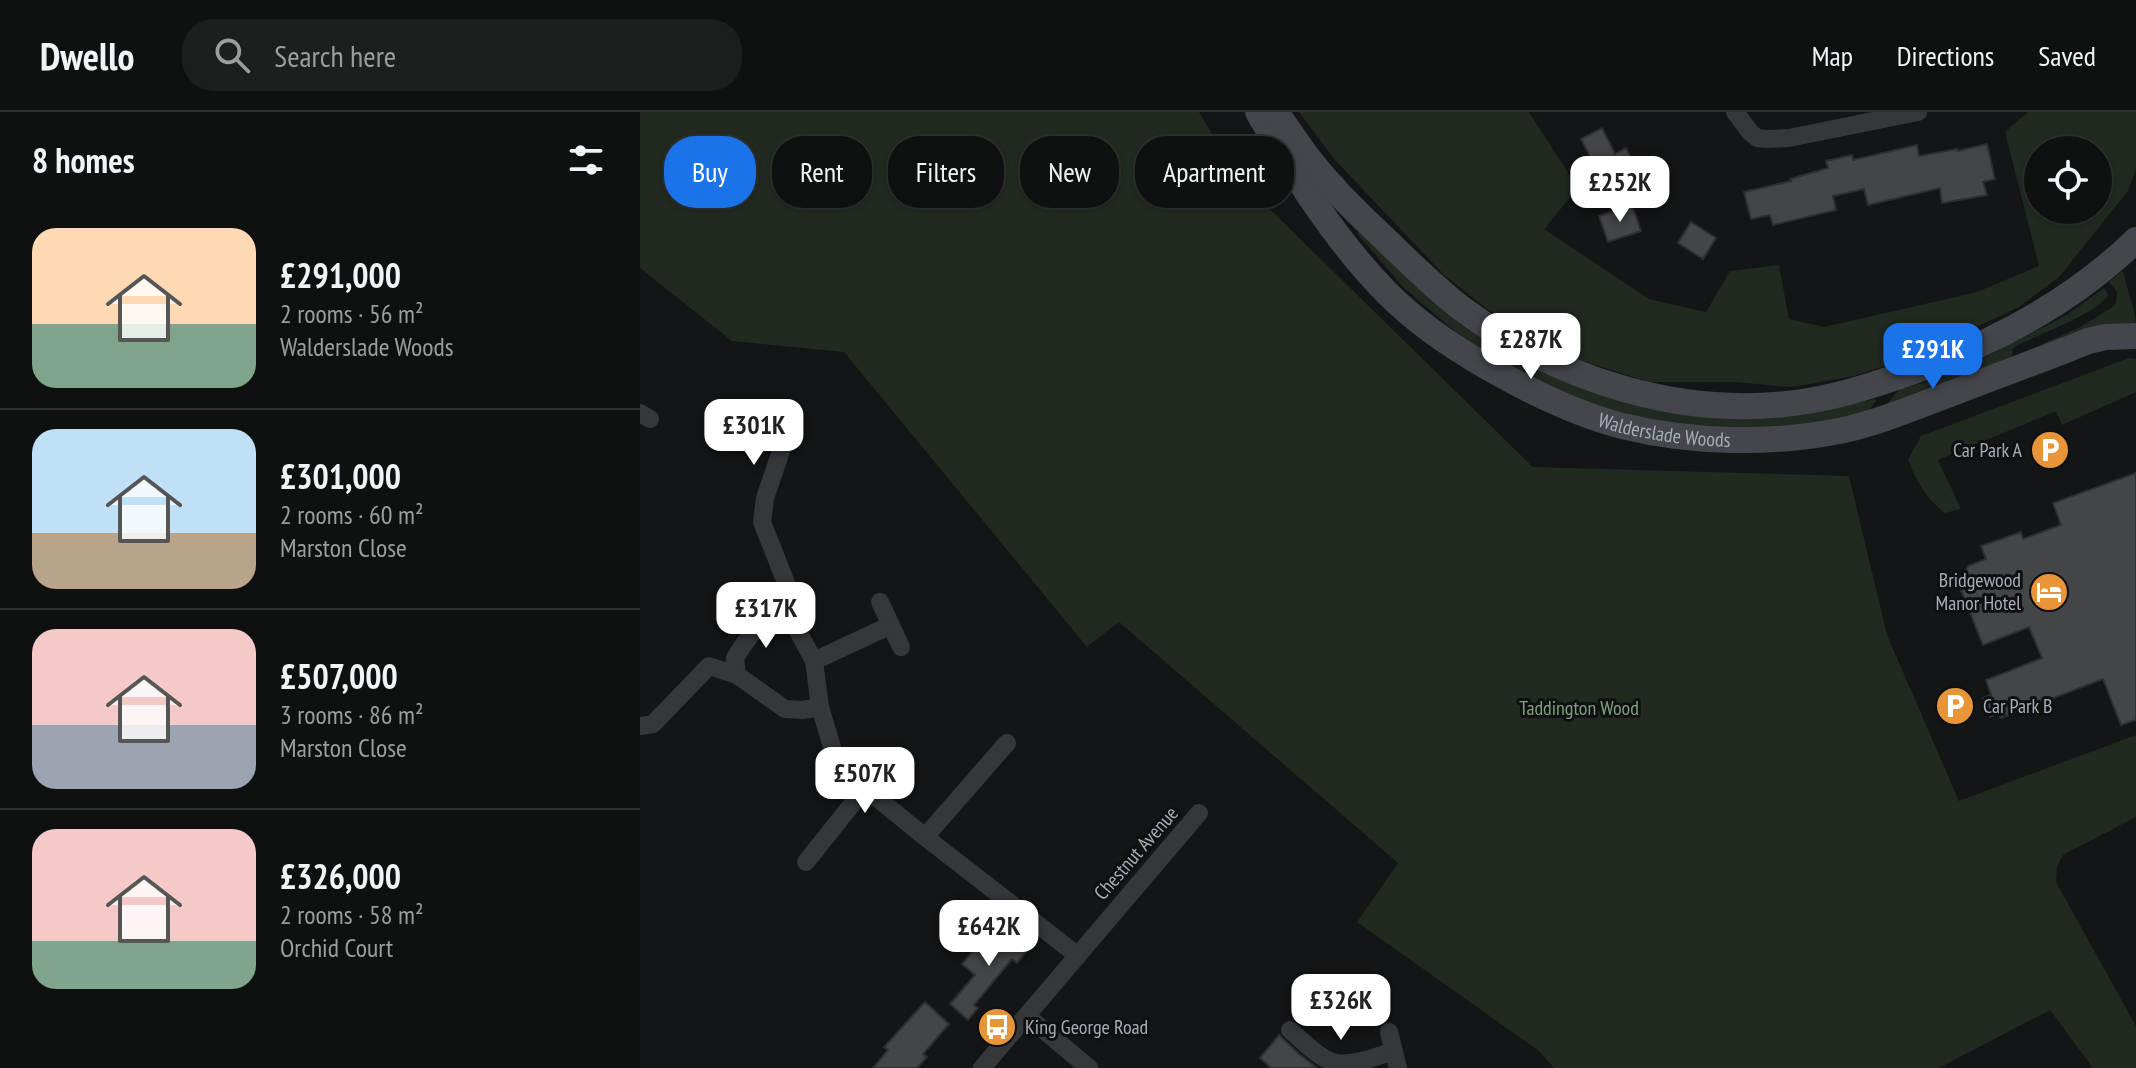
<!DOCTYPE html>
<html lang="en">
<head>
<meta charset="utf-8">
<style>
  :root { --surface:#0f1010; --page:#1d1e1e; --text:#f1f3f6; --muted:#9b9d9f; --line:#2f3030; --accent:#1a73e8 }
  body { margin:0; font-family:"PT Sans Narrow",sans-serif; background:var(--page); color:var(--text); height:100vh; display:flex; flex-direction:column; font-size:30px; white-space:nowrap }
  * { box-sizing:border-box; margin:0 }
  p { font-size:26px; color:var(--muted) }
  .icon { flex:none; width:44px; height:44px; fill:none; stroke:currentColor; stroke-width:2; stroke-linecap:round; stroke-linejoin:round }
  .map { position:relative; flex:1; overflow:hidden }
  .side { display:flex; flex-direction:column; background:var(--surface); width:640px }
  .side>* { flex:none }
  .top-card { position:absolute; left:24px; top:24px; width:760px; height:72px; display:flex; gap:16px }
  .tools { position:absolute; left:1384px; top:24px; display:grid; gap:16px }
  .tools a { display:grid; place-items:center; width:88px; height:88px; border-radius:50%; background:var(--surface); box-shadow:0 2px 6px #0004,0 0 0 2px var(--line); font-size:40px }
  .price { position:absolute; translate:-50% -68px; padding:0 18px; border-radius:16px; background:#fff; color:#222; font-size:26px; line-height:52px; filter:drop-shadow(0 2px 4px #0008) }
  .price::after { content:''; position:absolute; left:50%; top:48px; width:24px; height:18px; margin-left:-12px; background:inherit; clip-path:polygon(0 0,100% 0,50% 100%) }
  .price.active { background:var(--accent); color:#fff }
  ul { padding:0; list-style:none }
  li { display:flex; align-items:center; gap:24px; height:200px; padding:0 32px }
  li+li { border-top:2px solid var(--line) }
  li span { display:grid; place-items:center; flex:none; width:224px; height:160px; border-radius:24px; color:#555 }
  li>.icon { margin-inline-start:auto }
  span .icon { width:96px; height:96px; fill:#fffc; stroke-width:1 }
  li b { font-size:34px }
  h2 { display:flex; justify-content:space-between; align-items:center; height:96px; padding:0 32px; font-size:34px }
  .pill { padding:0 28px; border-radius:32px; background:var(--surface); box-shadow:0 2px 6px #0004,0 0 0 2px var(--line); font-size:28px; line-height:72px }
  .pill.active { background:var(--accent); color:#fff }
  header { display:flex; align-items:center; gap:48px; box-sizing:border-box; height:112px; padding:0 40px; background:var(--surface); border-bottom:2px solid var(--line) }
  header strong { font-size:38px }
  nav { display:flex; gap:44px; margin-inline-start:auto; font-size:28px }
  .search { width:560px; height:72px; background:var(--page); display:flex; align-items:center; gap:20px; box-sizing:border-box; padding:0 28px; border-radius:32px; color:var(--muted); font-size:30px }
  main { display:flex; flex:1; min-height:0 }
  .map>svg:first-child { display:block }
</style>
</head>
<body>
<header>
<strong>Dwello</strong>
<div class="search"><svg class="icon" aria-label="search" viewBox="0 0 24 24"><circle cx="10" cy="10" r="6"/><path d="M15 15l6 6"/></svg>Search here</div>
<nav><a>Map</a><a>Directions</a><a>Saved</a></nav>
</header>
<main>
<section class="side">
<h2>8 homes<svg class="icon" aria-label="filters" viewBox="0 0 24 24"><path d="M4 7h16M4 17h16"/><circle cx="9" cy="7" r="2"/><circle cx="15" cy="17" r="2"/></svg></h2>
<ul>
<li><span style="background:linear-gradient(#ffd9b3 60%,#7fa58c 0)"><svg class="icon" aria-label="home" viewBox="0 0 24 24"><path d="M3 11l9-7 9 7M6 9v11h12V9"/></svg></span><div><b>£291,000</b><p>2 rooms · 56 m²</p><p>Walderslade Woods</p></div></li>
<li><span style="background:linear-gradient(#bfe0f5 65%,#b9a48a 0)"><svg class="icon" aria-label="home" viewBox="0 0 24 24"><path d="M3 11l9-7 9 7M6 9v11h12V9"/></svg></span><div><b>£301,000</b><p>2 rooms · 60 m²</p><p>Marston Close</p></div></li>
<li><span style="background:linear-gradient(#f6c9c9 60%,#9aa5b1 0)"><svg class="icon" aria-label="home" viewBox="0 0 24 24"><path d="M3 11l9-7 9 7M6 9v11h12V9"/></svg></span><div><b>£507,000</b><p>3 rooms · 86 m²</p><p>Marston Close</p></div></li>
<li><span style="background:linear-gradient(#f6c9c9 70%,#7fa58c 0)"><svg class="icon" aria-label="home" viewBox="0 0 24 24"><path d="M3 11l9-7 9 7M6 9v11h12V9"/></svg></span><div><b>£326,000</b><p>2 rooms · 58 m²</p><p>Orchid Court</p></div></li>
</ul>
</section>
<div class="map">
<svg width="1496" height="956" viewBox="0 0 1496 956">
  <rect width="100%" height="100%" fill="#141516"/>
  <g fill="#212921" fill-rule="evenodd">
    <path d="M 0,0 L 559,0 L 599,67 L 893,355 L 1209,364 L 1247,523 L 1319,689 L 1496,623 L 1496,705 L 1423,743 L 1417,755 L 1416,770 L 1496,914 L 1496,956 L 1453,956 L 1410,898 L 1299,956 L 914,956 L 899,939 L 717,810 L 758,751 L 479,510 L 447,535 L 204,240 L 92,229 L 0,156 Z"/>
    <path d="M 659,0 L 889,0 L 938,76 L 904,117 L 1009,187 L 1066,200 L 1090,159 L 1139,153 L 1149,207 L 1184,215 L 1337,180 L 1399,154 L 1365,20 L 1388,0 L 1496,0 L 1496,58 L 1488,79 L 1419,165 L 1379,195 L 1274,245 L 1214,264 L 1152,275 L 1093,270 L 1009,270 L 930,245 L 850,199 L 804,163 L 695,48 ZM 1398,38 L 1458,38 L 1458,98 L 1398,98 Z"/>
    <path d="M 720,118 L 896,255 L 1169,300 L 1235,287 L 1236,289 L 1228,300 L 1156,315 L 1086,317 L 1022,310 L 959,296 L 892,268 L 823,226 L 764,176 L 720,125 L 717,121 Z"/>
    <path d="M 1482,159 L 1484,161 C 1487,180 1496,197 1496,215 L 1380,242 L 1440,215 L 1473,195 L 1476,190 L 1477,180 L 1469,170 Z"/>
    <path d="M 1464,176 L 1468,183 C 1461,200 1395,224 1376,234 L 1372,238 L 1373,248 L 1248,294 L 1247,292 L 1259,278 L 1263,276 L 1301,266 L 1342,247 L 1425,204 Z"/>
    <path d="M 1489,246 L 1496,247 L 1496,280 L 1422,313 L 1416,299 L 1298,348 L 1321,397 L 1305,401 C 1286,387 1277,370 1268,348 L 1281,324 Z"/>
  </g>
  <g fill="#434549" stroke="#2e2f32" stroke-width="2">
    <path d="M 962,16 L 975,42 L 986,36 L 994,51 L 962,68 L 941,27 Z"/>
    <path d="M 1347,32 L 1355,67 L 1343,70 L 1347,83 L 1302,91 L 1300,76 L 1228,93 L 1224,77 L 1193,84 L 1196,98 L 1133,113 L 1130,103 L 1111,107 L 1104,80 L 1151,69 L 1150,67 L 1188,56 L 1186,49 L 1212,43 L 1213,48 L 1277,33 L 1279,44 L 1317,37 L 1318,39 Z"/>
    <path d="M 992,93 L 1001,119 L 968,130 L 959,104 Z"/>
    <path d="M 1051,110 L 1076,126 L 1063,147 L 1038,131 Z"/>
    <path d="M 1496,361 L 1496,608 L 1481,613 L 1463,567 L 1361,606 L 1358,602 L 1350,605 L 1343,586 L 1351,583 L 1346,568 L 1402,546 L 1389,515 L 1343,533 L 1319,473 L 1328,454 L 1346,447 L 1341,434 L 1381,420 L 1383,427 L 1421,413 L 1413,391 Z"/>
    <path d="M 373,813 L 394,830 L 377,851 L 372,847 L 334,893 L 338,896 L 328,908 L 310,892 L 335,863 L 322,852 L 341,829 L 352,838 Z"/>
    <path d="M 285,890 L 309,912 L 283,942 L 287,945 L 277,956 L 233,956 L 248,938 L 244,935 Z"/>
    <path d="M 639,923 L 658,941 L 677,956 L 631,956 L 620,946 Z"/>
  </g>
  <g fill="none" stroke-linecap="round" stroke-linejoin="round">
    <g stroke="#36373b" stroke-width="18">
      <path d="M 1095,0 L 1110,20 L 1117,26 L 1126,27 L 1149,26 L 1278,0"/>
      <path d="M 0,301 L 10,307"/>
      <path d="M 142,336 L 125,386 L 122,410 L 148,476 L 152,508 L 174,549 L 180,595 L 196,648 L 225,676 L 285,725 L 437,843"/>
      <path d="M 240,490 L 261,535"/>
      <path d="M 174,549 L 251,513"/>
      <path d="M 97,563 L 95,546 C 102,534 117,511 131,507 C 138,505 145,507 152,508"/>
      <path d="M 0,614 L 13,612 L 69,554 L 97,563 L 145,597 L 162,598 L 180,595"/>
      <path d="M 285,725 L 367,631"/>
      <path d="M 166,750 L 225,676"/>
      <path d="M 387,904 L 449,956"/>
      <path d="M 650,918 C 663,929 680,948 697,951 C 714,954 737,944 754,939"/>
      <path d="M 749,920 L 758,956"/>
      <path d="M 342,956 L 559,701"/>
    </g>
    <g stroke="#44464b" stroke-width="26">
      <path id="s1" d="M 618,0 C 655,64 695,128 747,181 C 776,210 809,233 844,253 C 887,278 933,301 982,314 C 1053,331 1132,333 1204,318 C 1243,309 1280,293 1318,279 C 1361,262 1405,247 1448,229 L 1466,225 L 1496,224"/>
      <path d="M 638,3 C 655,28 672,53 693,75 C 710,95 730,112 749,131 C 772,153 795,176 821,196 C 919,269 1046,309 1168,289 C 1209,282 1246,269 1285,255 C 1362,227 1437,185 1496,128"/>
    </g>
  </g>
  <defs>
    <symbol id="parking-disc" viewBox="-11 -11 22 22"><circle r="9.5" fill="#e8953a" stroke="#0f1011"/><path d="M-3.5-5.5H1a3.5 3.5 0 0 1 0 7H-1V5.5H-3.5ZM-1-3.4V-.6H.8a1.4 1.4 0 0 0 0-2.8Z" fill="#fff"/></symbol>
    <symbol id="hotel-disc" viewBox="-11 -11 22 22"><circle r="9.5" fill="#e8953a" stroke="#0f1011"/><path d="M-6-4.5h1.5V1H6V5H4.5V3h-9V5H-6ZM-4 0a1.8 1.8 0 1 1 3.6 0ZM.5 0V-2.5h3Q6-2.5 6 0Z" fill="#fff"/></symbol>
    <symbol id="bus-disc" viewBox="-11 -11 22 22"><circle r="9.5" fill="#e8953a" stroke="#0f1011"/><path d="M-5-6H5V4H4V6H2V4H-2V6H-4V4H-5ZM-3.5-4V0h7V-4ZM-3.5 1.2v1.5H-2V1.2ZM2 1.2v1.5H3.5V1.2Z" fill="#fff"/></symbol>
  </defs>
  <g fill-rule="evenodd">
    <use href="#parking-disc" x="1388" y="316" width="44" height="44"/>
    <use href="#hotel-disc" x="1387" y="458" width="44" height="44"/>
    <use href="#parking-disc" x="1293" y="572" width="44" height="44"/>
    <use href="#bus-disc" x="335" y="893" width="44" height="44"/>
  </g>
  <g text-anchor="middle" stroke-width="6" stroke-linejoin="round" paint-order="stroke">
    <g font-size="20" fill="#a7adb5" stroke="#0f1011">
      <text dy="7" stroke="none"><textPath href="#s1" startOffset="538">Walderslade Woods</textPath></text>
      <text transform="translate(496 741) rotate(-49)" y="7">Chestnut Avenue</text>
    </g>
    <g font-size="20" fill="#a7adb5" stroke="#0f1011" text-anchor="end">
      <text x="1382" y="345">Car Park A</text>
      <text x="1381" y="475">Bridgewood<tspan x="1381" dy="23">Manor Hotel</tspan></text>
      <text x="1343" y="601" text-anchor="start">Car Park B</text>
      <text x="385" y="922" text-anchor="start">King George Road</text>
    </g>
    <g font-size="20" fill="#81a07f" stroke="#0f1011">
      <text x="939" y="603">Taddington Wood</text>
    </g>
  </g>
</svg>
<div class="tools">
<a><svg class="icon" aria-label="locate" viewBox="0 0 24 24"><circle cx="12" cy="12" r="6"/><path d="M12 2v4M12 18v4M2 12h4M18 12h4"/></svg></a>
</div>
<b class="price" style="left:980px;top:112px">£252K</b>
<b class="price" style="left:891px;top:269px">£287K</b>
<b class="price active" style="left:1293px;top:279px">£291K</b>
<b class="price" style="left:114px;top:355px">£301K</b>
<b class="price" style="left:126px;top:538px">£317K</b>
<b class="price" style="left:225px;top:703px">£507K</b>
<b class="price" style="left:349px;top:856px">£642K</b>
<b class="price" style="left:701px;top:930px">£326K</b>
<div class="top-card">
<a class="pill active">Buy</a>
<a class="pill">Rent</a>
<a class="pill">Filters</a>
<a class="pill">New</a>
<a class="pill">Apartment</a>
</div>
</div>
</main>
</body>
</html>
